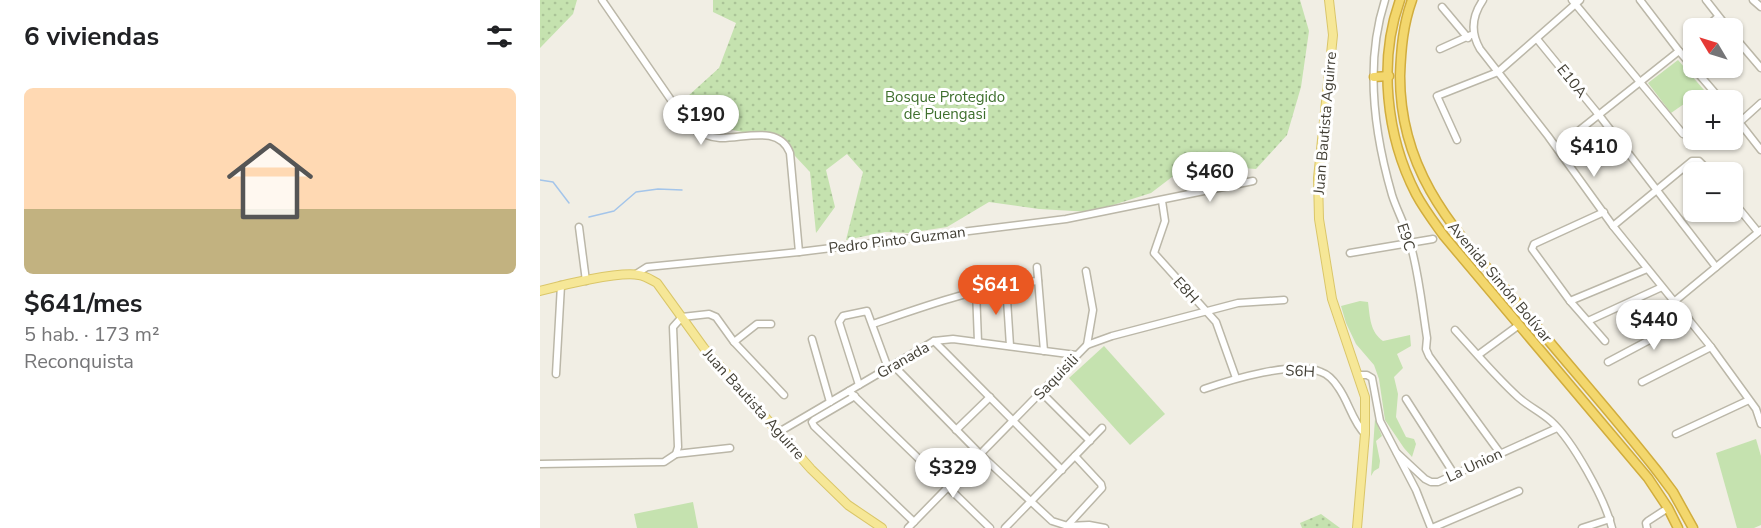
<!DOCTYPE html>
<html lang="es">
<head>
<meta charset="utf-8">
<style>
  :root { --surface:#fff; --page:#f6f6f6; --text:#202124; --muted:#757577; --accent:#ea5822 }
  body { margin:0; font-family:"Nunito Sans",sans-serif; background:var(--page); color:var(--text); height:100vh; display:flex; flex-direction:column; font-size:22px; white-space:nowrap }
  * { box-sizing:border-box; margin:0 }
  p { font-size:20px; color:var(--muted) }
  .icon { flex:none; width:33px; height:33px; fill:none; stroke:currentColor; stroke-width:2; stroke-linecap:round; stroke-linejoin:round }
  .map { position:relative; flex:1; overflow:hidden }
  .details { display:flex; flex-direction:column; background:var(--surface); width:540px }
  .details>* { flex:none }
  .needle { width:39px; rotate:308deg }
  .fabs { position:absolute; left:1143px; top:18px; display:grid; gap:12px }
  .fabs a { display:grid; place-items:center; width:60px; height:60px; border-radius:9px; background:var(--surface); box-shadow:0 2px 4px #0004; font-size:30px }
  .price { position:absolute; translate:-50% -51px; padding:0 14px; border-radius:21px; background:#fff; color:#222; font-size:20px; line-height:39px; filter:drop-shadow(0 2px 3px #0008) }
  .price::after { content:''; position:absolute; left:50%; top:36px; width:18px; height:14px; margin-left:-9px; background:inherit; clip-path:polygon(0 0,100% 0,50% 100%) }
  .price.current { background:var(--accent); color:#fff }
  ul { padding:0; list-style:none }
  li { display:grid; align-content:center; gap:12px; height:318px; padding:0 24px }
  li span { display:grid; place-items:center; height:186px; border-radius:9px; color:#555 }
  li>.icon { margin-inline-start:auto }
  span .icon { width:108px; height:108px; fill:#fffc; stroke-width:1 }
  li b { font-size:26px }
  h2 { display:flex; justify-content:space-between; align-items:center; height:72px; padding:0 24px; font-size:26px }
  main { display:flex; flex:1; min-height:0 }
  .map>svg:first-child { display:block }
</style>
</head>
<body>
<main>
<section class="details">
<h2>6 viviendas<svg class="icon" aria-label="filters" viewBox="0 0 24 24"><path d="M4 7h16M4 17h16"/><circle cx="9" cy="7" r="2"/><circle cx="15" cy="17" r="2"/></svg></h2>
<ul>
<li><span style="background:linear-gradient(#ffd9b3 65%,#c2b280 0)"><svg class="icon" aria-label="home" viewBox="0 0 24 24"><path d="M3 11l9-7 9 7M6 9v11h12V9"/></svg></span><div><b>$641/mes</b><p>5 hab. · 173 m²</p><p>Reconquista</p></div></li>
</ul>
</section>
<div class="map">
<svg width="1221" height="528" viewBox="0 0 1221 528">
  <defs>
    <pattern id="park-dots" width="8" height="8" patternUnits="userSpaceOnUse" patternTransform="scale(1.5)"><rect width="8" height="8" fill="#c5e2af"/><path d="M2 2h.1M6 6h.1" fill="none" stroke="#aac397" stroke-width="1.8" stroke-linecap="round"/></pattern>
  </defs>
  <rect width="100%" height="100%" fill="#f1eee4"/>
  <g fill="#c5e2af">
    <path d="M 1138,60 L 1164,90 L 1131,113 L 1108,83 Z"/>
    <path d="M 820,301 L 828,302 C 830,317 830,332 843,341 L 870,335 L 871,346 L 857,354 L 863,368 L 854,377 L 858,394 L 856,417 L 866,437 L 874,439 L 876,444 L 872,457 L 864,448 L 845,420 L 839,379 L 834,365 L 816,344 L 806,323 L 801,306 Z"/>
    <path d="M 564,346 L 625,414 L 590,445 L 529,378 Z"/>
    <path d="M 835,419 L 842,436 L 836,441 L 840,461 L 839,468 L 834,471 L 831,476 Z"/>
    <path d="M 1216,439 L 1221,456 L 1221,525 L 1214,528 L 1197,528 L 1176,453 Z"/>
    <path d="M 153,502 L 158,528 L 97,528 L 94,514 Z"/>
  </g>
  <g fill="url(#park-dots)">
    <path d="M 0,0 L 37,0 L 33,14 L 0,48 Z"/>
    <path d="M 173,0 L 760,0 L 769,31 L 761,87 L 747,135 L 716,169 L 649,164 L 611,193 L 551,212 L 499,209 L 449,202 L 407,227 L 368,233 L 345,232 L 306,240 L 323,172 L 307,154 L 286,170 L 295,207 L 276,233 L 270,172 L 240,140 L 169,125 L 148,96 L 179,68 L 196,23 L 173,12 Z"/>
    <path d="M 781,514 L 800,528 L 762,528 L 760,523 Z"/>
  </g>
  <g fill="none" stroke-linecap="round" stroke-linejoin="round">
    <g stroke="#a4c5ea" stroke-width="1.5">
      <path d="M 0,180 L 13,182 L 29,203"/>
      <path d="M 49,217 L 74,211 L 96,192 L 118,189 L 142,190"/>
    </g>
    <defs>
      <g id="minor">
        <path d="M 62,0 L 149,126 C 158,133 168,137 180,138 C 203,139 239,124 250,153 L 259,252"/>
        <path d="M 845,0 C 825,62 834,133 852,195 C 857,211 866,226 870,243 C 879,273 882,307 887,338 L 886,349 L 889,356 L 960,453"/>
        <path d="M 943,0 C 932,16 930,32 940,49 L 1008,136 L 1073,226 L 1171,347 L 1216,409 L 1221,424"/>
        <path d="M 1032,0 L 1143,134"/>
        <path d="M 1100,0 L 1139,51 L 1181,100"/>
        <path d="M 1166,0 L 1188,28"/>
        <path d="M 1213,0 L 1221,7"/>
        <path d="M 902,7 L 928,38"/>
        <path d="M 1165,28 L 1178,17"/>
        <path d="M 1192,34 L 1221,68"/>
        <path d="M 997,39 L 1059,115 L 1176,267"/>
        <path d="M 1149,42 L 1154,38"/>
        <path d="M 900,49 L 931,35"/>
        <path d="M 1192,113 L 1221,150"/>
        <path d="M 1200,122 L 1221,103"/>
        <path d="M 917,140 L 897,96 L 958,72 L 1040,0"/>
        <path d="M 1017,148 L 1139,51"/>
        <path d="M 1192,200 L 1218,232"/>
        <path d="M 622,201 L 625,221 L 614,253 L 676,322 L 696,378"/>
        <path d="M 1064,212 L 994,244 L 992,249 L 1030,301 L 1065,341"/>
        <path d="M 1073,226 L 1152,161 L 1159,161 L 1170,172"/>
        <path d="M 39,227 L 46,281"/>
        <path d="M 810,253 L 893,239"/>
        <path d="M 497,267 L 504,351"/>
        <path d="M 546,271 L 553,310 L 547,345"/>
        <path d="M 96,274 L 107,267 L 259,252 L 526,219 L 713,181"/>
        <path d="M 466,284 L 470,346"/>
        <path d="M 436,290 L 438,342"/>
        <path d="M 1030,301 L 1107,269"/>
        <path d="M 1135,301 L 1221,230"/>
        <path d="M 1048,321 L 1122,287"/>
        <path d="M 333,324 C 388,305 440,286 498,281"/>
        <path d="M 915,330 C 935,352 955,376 978,397 C 988,406 1001,412 1011,421 C 1033,441 1065,499 1072,528"/>
        <path d="M 272,339 L 290,402"/>
        <path d="M 394,341 L 522,470"/>
        <path d="M 194,342 L 217,324 L 231,324"/>
        <path d="M 938,355 L 979,325"/>
        <path d="M 1068,362 L 1149,319"/>
        <path d="M 353,365 L 440,454 L 512,521 L 528,526 L 549,525 L 565,528"/>
        <path d="M 16,374 L 21,285"/>
        <path d="M 820,375 L 827,375 L 832,378 L 840,421 L 876,490 L 891,528"/>
        <path d="M 1102,382 L 1171,347"/>
        <path d="M 319,385 L 299,322 L 303,316 L 327,311 L 348,368"/>
        <path d="M 664,389 C 690,380 755,360 781,372 C 787,374 794,381 798,387 C 809,402 812,421 825,434"/>
        <path d="M 309,391 L 450,528"/>
        <path d="M 501,392 L 550,441"/>
        <path d="M 315,396 L 274,420 L 272,422 L 274,426 L 374,522"/>
        <path d="M 866,399 L 914,474"/>
        <path d="M 416,430 L 450,397"/>
        <path d="M 239,432 L 394,341 L 413,339 L 536,355"/>
        <path d="M 1136,434 L 1209,400"/>
        <path d="M 857,453 L 885,479 L 891,482 L 898,482 L 1017,428"/>
        <path d="M 136,454 L 138,447 L 133,327 L 142,317 L 169,314 L 176,317 L 194,342 L 244,395"/>
        <path d="M 0,464 L 124,462 L 136,454 L 190,448"/>
        <path d="M 528,525 L 562,488 L 561,484 L 535,456"/>
        <path d="M 368,528 L 547,345 L 572,336 L 698,303 L 744,300"/>
        <path d="M 465,528 L 562,428"/>
        <path d="M 892,528 L 979,491"/>
        <path d="M 1042,528 L 1070,519"/>
        <path d="M 1107,528 L 1106,523 L 1108,521 L 1128,508"/>
      </g>
      <g id="major">
        <path d="M 789,0 L 793,35 L 778,178 L 779,219 L 792,299 L 825,397 L 825,434 L 817,528"/>
        <path d="M 0,291 C 22,285 79,271 99,275 C 106,276 111,280 117,283 L 164,348 L 271,469 L 308,505 L 342,528"/>
      </g>
      <g id="highway">
        <path d="M 860,0 C 838,61 846,136 876,194 C 884,209 894,222 904,236 L 1108,478 L 1128,508 L 1138,528"/>
        <path d="M 872,0 C 863,25 861,49 860,76 C 860,180 922,237 984,311 C 1028,365 1075,417 1118,472 L 1133,492 L 1153,528"/>
        <path d="M 834,77 L 849,76"/>
      </g>
    </defs>
    <use href="#minor" stroke="#bbb7a8" stroke-width="9"/>
    <use href="#major" stroke="#dac669" stroke-width="10"/>
    <use href="#highway" stroke="#d1ad3e" stroke-width="11"/>
    <use href="#minor" stroke="#fff" stroke-width="6"/>
    <use href="#major" stroke="#f6e797" stroke-width="8"/>
    <use href="#highway" stroke="#f3d76d" stroke-width="8"/>
  </g>
  <g text-anchor="middle" stroke-width="6" stroke-linejoin="round" paint-order="stroke">
    <g font-size="15" fill="#423f35" stroke="#fff">
      <text transform="translate(1032 81) rotate(51)" y="5">E10A</text>
      <text transform="translate(785 123) rotate(-85)" y="5">Juan Bautista Aguirre</text>
      <text transform="translate(866 237) rotate(72)" y="5">E9C</text>
      <text transform="translate(357 240) rotate(-7)" y="5">Pedro Pinto Guzman</text>
      <text transform="translate(960 282) rotate(50)" y="5">Avenida Simón Bolívar</text>
      <text transform="translate(646 290) rotate(48)" y="5">E8H</text>
      <text transform="translate(363 360) rotate(-30)" y="5">Granada</text>
      <text transform="translate(760 371) rotate(3)" y="5">S6H</text>
      <text transform="translate(516 377) rotate(-46)" y="5">Saquisili</text>
      <text transform="translate(214 404) rotate(48)" y="5">Juan Bautista Aguirre</text>
      <text transform="translate(934 465) rotate(-25)" y="5">La Union</text>
    </g>
    <g font-size="15" fill="#3e6f2d" stroke="#fff">
      <text x="405" y="102">Bosque Protegido<tspan x="405" dy="17">de Puengasi</tspan></text>
    </g>
  </g>
</svg>
<div class="fabs">
<a><svg class="needle" viewBox="-14 -14 28 28"><path d="M0-13l5 13h-10z" fill="#e53935"/><path d="M0 13l5-13h-10z" fill="#757577"/></svg></a>
<a>+</a>
<a>−</a>
</div>
<b class="price" style="left:161px;top:146px">$190</b>
<b class="price" style="left:1054px;top:178px">$410</b>
<b class="price" style="left:670px;top:203px">$460</b>
<b class="price current" style="left:456px;top:316px">$641</b>
<b class="price" style="left:1114px;top:351px">$440</b>
<b class="price" style="left:413px;top:499px">$329</b>
</div>
</main>
</body>
</html>
